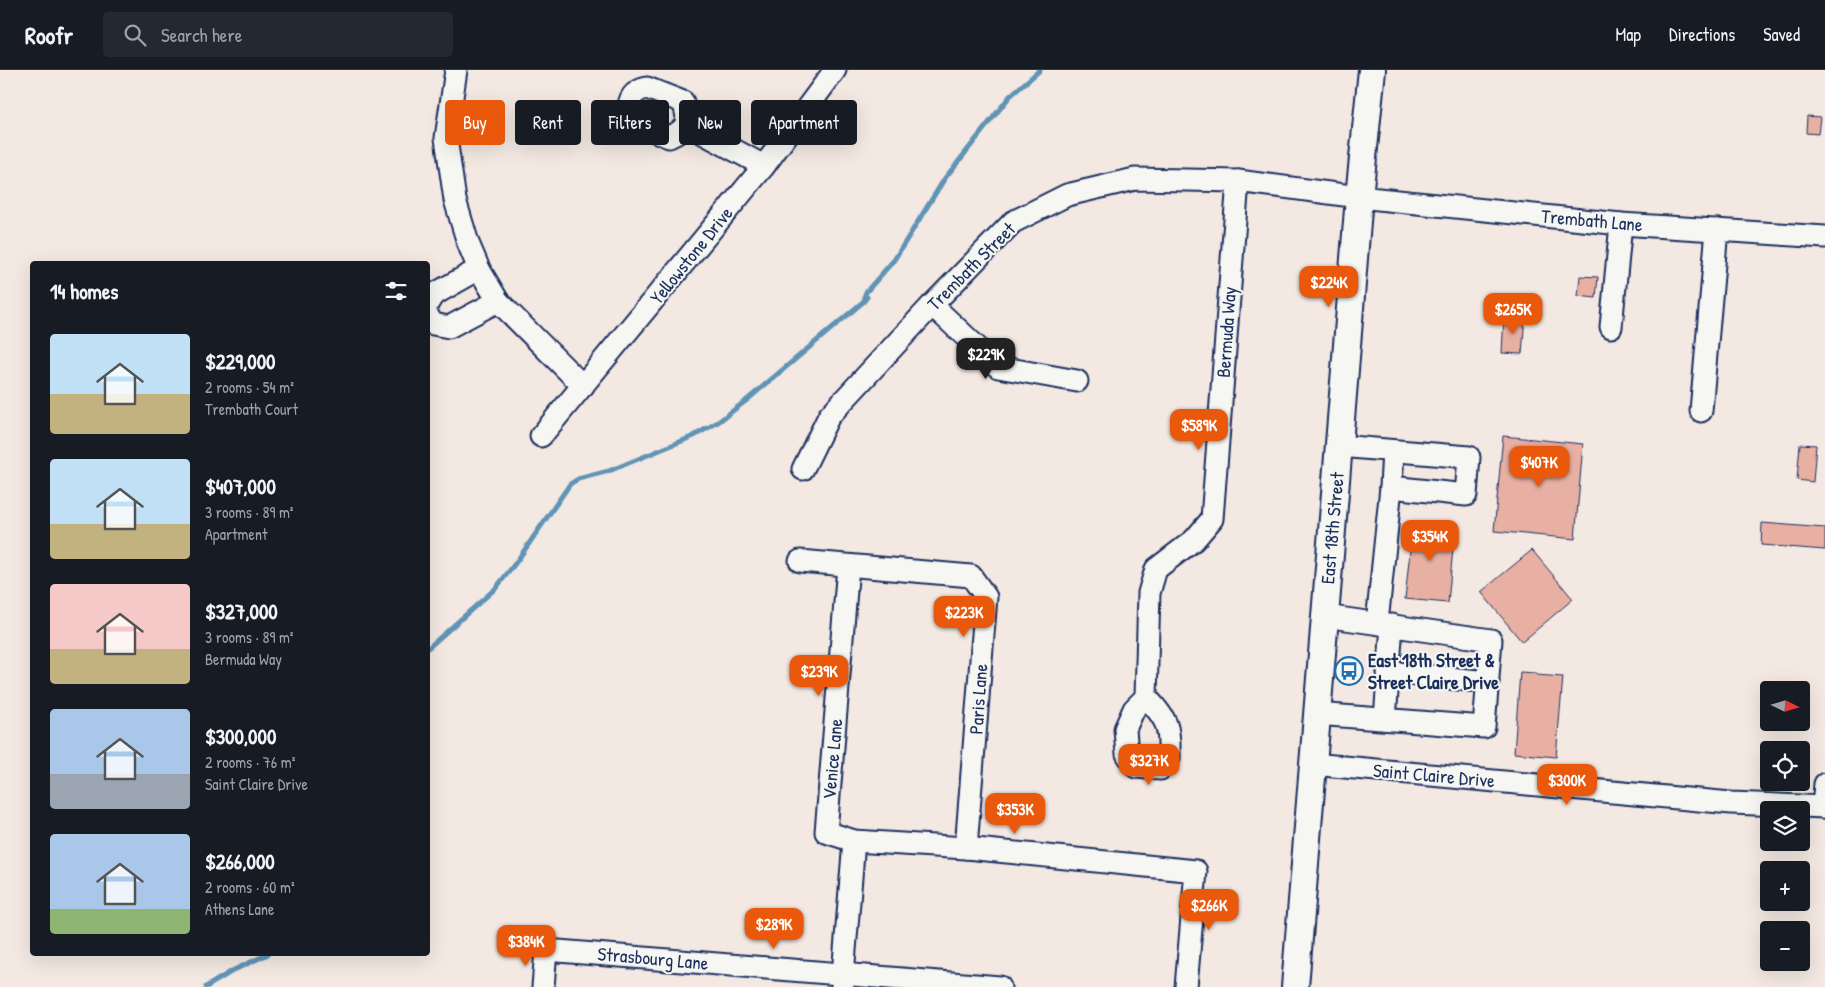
<!DOCTYPE html>
<html lang="en">
<head>
<meta charset="utf-8">
<style>
  :root { --surface:#171b24; --page:#242831; --text:#f1f3f6; --muted:#9ea1a6; --line:#363941; --accent:#ea580c }
  body { margin:0; font-family:"Patrick Hand",sans-serif; background:var(--page); color:var(--text); height:100vh; display:flex; flex-direction:column; font-size:19px; white-space:nowrap }
  * { box-sizing:border-box; margin:0 }
  p { font-size:16px; color:var(--muted) }
  .icon { flex:none; width:28px; height:28px; fill:none; stroke:currentColor; stroke-width:2; stroke-linecap:round; stroke-linejoin:round }
  .map { position:relative; flex:1; overflow:hidden }
  .sheet { position:absolute; left:30px; top:191px; width:400px; height:695px; display:flex; flex-direction:column; background:var(--surface); border-radius:5px; box-shadow:0 5px 20px #0002 }
  .sheet>* { flex:none }
  .top-card { position:absolute; left:445px; top:30px; width:475px; height:45px; display:flex; gap:10px }
  .needle { width:32px; rotate:95deg }
  .fabs { position:absolute; left:1760px; top:611px; display:grid; gap:10px }
  .fabs a { display:grid; place-items:center; width:50px; height:50px; border-radius:5px; background:var(--surface); box-shadow:0 5px 20px #0002; font-size:25px }
  .price { position:absolute; translate:-50% -42px; padding:0 11px; border-radius:10px; background:var(--accent); color:#fff; font-size:16px; line-height:32px; filter:drop-shadow(0 1px 2px #0008) }
  .price::after { content:''; position:absolute; left:50%; top:30px; width:15px; height:11px; margin-left:-8px; background:inherit; clip-path:polygon(0 0,100% 0,50% 100%) }
  .price.active { background:#222; color:#fff }
  ul { padding:0; list-style:none }
  li { display:flex; align-items:center; gap:15px; height:125px; padding:0 20px }
  li span { display:grid; place-items:center; flex:none; width:140px; height:100px; border-radius:5px; color:#555 }
  li>.icon { margin-inline-start:auto }
  span .icon { width:60px; height:60px; fill:#fffc; stroke-width:1 }
  li b { font-size:21px }
  h2 { display:flex; justify-content:space-between; align-items:center; height:60px; padding:0 20px; font-size:21px }
  .chip { padding:0 18px; border-radius:5px; background:var(--surface); box-shadow:0 5px 20px #0002; font-size:18px; line-height:45px }
  .chip.active { background:var(--accent); color:#fff }
  header { display:flex; align-items:center; gap:30px; box-sizing:border-box; height:70px; padding:0 25px; background:var(--surface); border-bottom:1px solid var(--line) }
  header strong { font-size:24px }
  nav { display:flex; gap:28px; margin-inline-start:auto; font-size:18px }
  .search { width:350px; height:45px; background:var(--page); display:flex; align-items:center; gap:12px; box-sizing:border-box; padding:0 18px; border-radius:5px; color:var(--muted); font-size:19px }
  .map>svg:first-child { display:block }
</style>
</head>
<body>
<header>
<strong>Roofr</strong>
<div class="search"><svg class="icon" aria-label="search" viewBox="0 0 24 24"><circle cx="10" cy="10" r="6"/><path d="M15 15l6 6"/></svg>Search here</div>
<nav><a>Map</a><a>Directions</a><a>Saved</a></nav>
</header>
<div class="map">
<svg width="1825" height="917" viewBox="0 0 1825 917">
  <rect width="100%" height="100%" fill="#f3e8e2"/>
  <filter id="ink" filterUnits="userSpaceOnUse"><feTurbulence type="fractalNoise" baseFrequency=".02" numOctaves="2"/><feDisplacementMap in="SourceGraphic" scale="10" xChannelSelector="R" yChannelSelector="G"/><feConvolveMatrix kernelMatrix="1 2 1 2 8 2 1 2 1" color-interpolation-filters="sRGB"/></filter>
  <g filter="url(#ink)">
    <g fill="none" stroke-linecap="round" stroke-linejoin="round">
      <g stroke="#6194b6" stroke-width="5">
        <path d="M 428,578 L 496,518 L 517,491 L 570,414 L 578,409 L 609,401 L 694,366 L 718,352 L 747,330 L 864,231 L 867,227 L 864,227 L 866,222 L 894,190 L 945,108 L 962,87 L 1010,26 L 1040,0"/>
        <path d="M 206,917 L 234,900 L 268,884"/>
      </g>
    </g>
    <g fill="#e8afa3" stroke="#1b2f5e">
      <path d="M 1807,46 L 1820,47 L 1818,64 L 1806,63 Z"/>
      <path d="M 1580,206 L 1598,207 L 1596,228 L 1578,226 Z"/>
      <path d="M 1504,245 L 1525,247 L 1522,284 L 1502,283 Z"/>
      <path d="M 1503,366 L 1583,374 L 1575,469 L 1494,461 Z"/>
      <path d="M 1800,374 L 1816,375 L 1813,412 L 1797,410 Z"/>
      <path d="M 1411,452 L 1455,456 L 1448,533 L 1405,529 L 1411,471 L 1410,470 Z"/>
      <path d="M 1762,453 L 1825,458 L 1825,480 L 1761,475 Z"/>
      <path d="M 1532,480 L 1573,529 L 1522,572 L 1481,522 Z"/>
      <path d="M 1520,602 L 1536,603 L 1536,605 L 1563,607 L 1556,687 L 1514,683 Z"/>
    </g>
    <g fill="none" stroke-linecap="round" stroke-linejoin="round">
      <defs>
        <g id="minor">
          <path d="M 456,0 L 446,68 L 455,130 L 468,173 L 479,199 L 498,231 L 583,316"/>
          <path d="M 647,18 L 683,32 C 690,51 688,59 669,67 L 637,54 L 628,42 C 629,28 633,21 647,18 Z"/>
          <path d="M 686,54 L 764,96"/>
          <path d="M 428,233 L 433,225 L 479,199"/>
          <path d="M 932,235 L 998,297 L 1077,311"/>
          <path d="M 428,246 L 433,254 L 449,257 L 498,231"/>
          <path d="M 1611,257 L 1621,154"/>
          <path d="M 1701,341 L 1717,160"/>
          <path d="M 541,366 L 764,96 L 835,0"/>
          <path d="M 1339,376 L 1469,387 L 1466,425 L 1391,417 L 1377,553"/>
          <path d="M 803,399 L 829,346 L 932,235 L 1013,152 L 1067,125 L 1135,109 L 1238,111 L 1359,127 L 1621,154 L 1825,167"/>
          <path d="M 1391,417 L 1393,381"/>
          <path d="M 800,491 L 971,506 L 986,527 L 966,778"/>
          <path d="M 848,496 L 826,762 L 854,771 L 966,778 L 1196,801 L 1186,917"/>
          <path d="M 1388,602 L 1488,612"/>
          <path d="M 1146,627 C 1168,650 1170,657 1169,688 L 1160,699 L 1136,697 L 1127,684 L 1125,659 L 1134,639 L 1146,627 L 1149,523 L 1156,499 L 1194,470 L 1212,449 L 1238,111"/>
          <path d="M 1316,644 L 1484,657 L 1491,570 L 1325,546"/>
          <path d="M 1385,649 L 1392,555"/>
          <path d="M 1312,694 L 1731,733 L 1825,737"/>
          <path d="M 1823,737 L 1825,714"/>
          <path d="M 543,917 L 546,880 L 1000,917"/>
          <path d="M 842,917 L 854,771"/>
        </g>
        <path id="major" d="M 1295,917 L 1359,127 L 1372,0"/>
      </defs>
      <use href="#minor" stroke="#1b2f5e" stroke-width="25"/>
      <use href="#major" stroke="#1b2f5e" stroke-width="30"/>
      <use href="#minor" stroke="#f6f6f2" stroke-width="21"/>
      <use href="#major" stroke="#f6f6f2" stroke-width="26"/>
    </g>
  </g>
  <defs>
    <symbol id="bus-ring" viewBox="-11 -11 22 22"><circle r="9.5" fill="#f6f6f2" stroke="#1f6fb2" stroke-width="1.5"/><path d="M-5-6H5V4H4V6H2V4H-2V6H-4V4H-5ZM-3.5-4V0h7V-4ZM-3.5 1.2v1.5H-2V1.2ZM2 1.2v1.5H3.5V1.2Z" fill="#1f6fb2"/></symbol>
  </defs>
  <g fill-rule="evenodd">
    <use href="#bus-ring" x="1333" y="585" width="32" height="32"/>
  </g>
  <g text-anchor="middle" stroke-width="4" stroke-linejoin="round" paint-order="stroke">
    <g font-size="19" fill="#1b2f5e" stroke="#f6f6f2">
      <text transform="translate(1592 150) rotate(5)" y="7">Trembath Lane</text>
      <text transform="translate(691 185) rotate(-51)" y="7">Yellowstone Drive</text>
      <text transform="translate(971 196) rotate(-45)" y="7">Trembath Street</text>
      <text transform="translate(1226 262) rotate(-86)" y="7">Bermuda Way</text>
      <text transform="translate(1332 458) rotate(-85)" y="7">East 18th Street</text>
      <text transform="translate(978 629) rotate(-86)" y="7">Paris Lane</text>
      <text transform="translate(832 689) rotate(-85)" y="7">Venice Lane</text>
      <text transform="translate(1434 705) rotate(5)" y="7">Saint Claire Drive</text>
      <text transform="translate(653 888) rotate(5)" y="7">Strasbourg Lane</text>
    </g>
    <g font-size="19" font-weight="bold" fill="#1b2f5e" stroke="#f6f6f2" text-anchor="start">
      <text x="1368" y="597">East 18th Street &amp;<tspan x="1368" dy="22">Street Claire Drive</tspan></text>
    </g>
  </g>
</svg>
<div class="fabs">
<a><svg class="needle" viewBox="-14 -14 28 28"><path d="M0-13l5 13h-10z" fill="#e53935"/><path d="M0 13l5-13h-10z" fill="#9ea1a6"/></svg></a>
<a><svg class="icon" aria-label="locate" viewBox="0 0 24 24"><circle cx="12" cy="12" r="6"/><path d="M12 2v4M12 18v4M2 12h4M18 12h4"/></svg></a>
<a><svg class="icon" aria-label="layers" viewBox="0 0 24 24"><path d="M12 4l9 5-9 5-9-5zM3 14l9 5 9-5"/></svg></a>
<a>+</a>
<a>−</a>
</div>
<b class="price" style="left:1329px;top:238px">$224K</b>
<b class="price" style="left:1513px;top:265px">$265K</b>
<b class="price active" style="left:986px;top:310px">$229K</b>
<b class="price" style="left:1199px;top:381px">$589K</b>
<b class="price" style="left:1539px;top:418px">$407K</b>
<b class="price" style="left:1430px;top:492px">$354K</b>
<b class="price" style="left:964px;top:568px">$223K</b>
<b class="price" style="left:819px;top:627px">$239K</b>
<b class="price" style="left:1149px;top:716px">$327K</b>
<b class="price" style="left:1567px;top:736px">$300K</b>
<b class="price" style="left:1015px;top:765px">$353K</b>
<b class="price" style="left:1209px;top:861px">$266K</b>
<b class="price" style="left:774px;top:880px">$289K</b>
<b class="price" style="left:526px;top:897px">$384K</b>
<div class="top-card">
<a class="chip active">Buy</a>
<a class="chip">Rent</a>
<a class="chip">Filters</a>
<a class="chip">New</a>
<a class="chip">Apartment</a>
</div>
<section class="sheet">
<h2>14 homes<svg class="icon" aria-label="filters" viewBox="0 0 24 24"><path d="M4 7h16M4 17h16"/><circle cx="9" cy="7" r="2"/><circle cx="15" cy="17" r="2"/></svg></h2>
<ul>
<li><span style="background:linear-gradient(#bfe0f5 60%,#c2b280 0)"><svg class="icon" aria-label="home" viewBox="0 0 24 24"><path d="M3 11l9-7 9 7M6 9v11h12V9"/></svg></span><div><b>$229,000</b><p>2 rooms · 54 m²</p><p>Trembath Court</p></div></li>
<li><span style="background:linear-gradient(#bfe0f5 65%,#c2b280 0)"><svg class="icon" aria-label="home" viewBox="0 0 24 24"><path d="M3 11l9-7 9 7M6 9v11h12V9"/></svg></span><div><b>$407,000</b><p>3 rooms · 89 m²</p><p>Apartment</p></div></li>
<li><span style="background:linear-gradient(#f6c9c9 65%,#c2b280 0)"><svg class="icon" aria-label="home" viewBox="0 0 24 24"><path d="M3 11l9-7 9 7M6 9v11h12V9"/></svg></span><div><b>$327,000</b><p>3 rooms · 89 m²</p><p>Bermuda Way</p></div></li>
<li><span style="background:linear-gradient(#a9c7e8 65%,#9aa5b1 0)"><svg class="icon" aria-label="home" viewBox="0 0 24 24"><path d="M3 11l9-7 9 7M6 9v11h12V9"/></svg></span><div><b>$300,000</b><p>2 rooms · 76 m²</p><p>Saint Claire Drive</p></div></li>
<li><span style="background:linear-gradient(#a9c7e8 75%,#8fb573 0)"><svg class="icon" aria-label="home" viewBox="0 0 24 24"><path d="M3 11l9-7 9 7M6 9v11h12V9"/></svg></span><div><b>$266,000</b><p>2 rooms · 60 m²</p><p>Athens Lane</p></div></li>
</ul>
</section>
</div>
</body>
</html>
